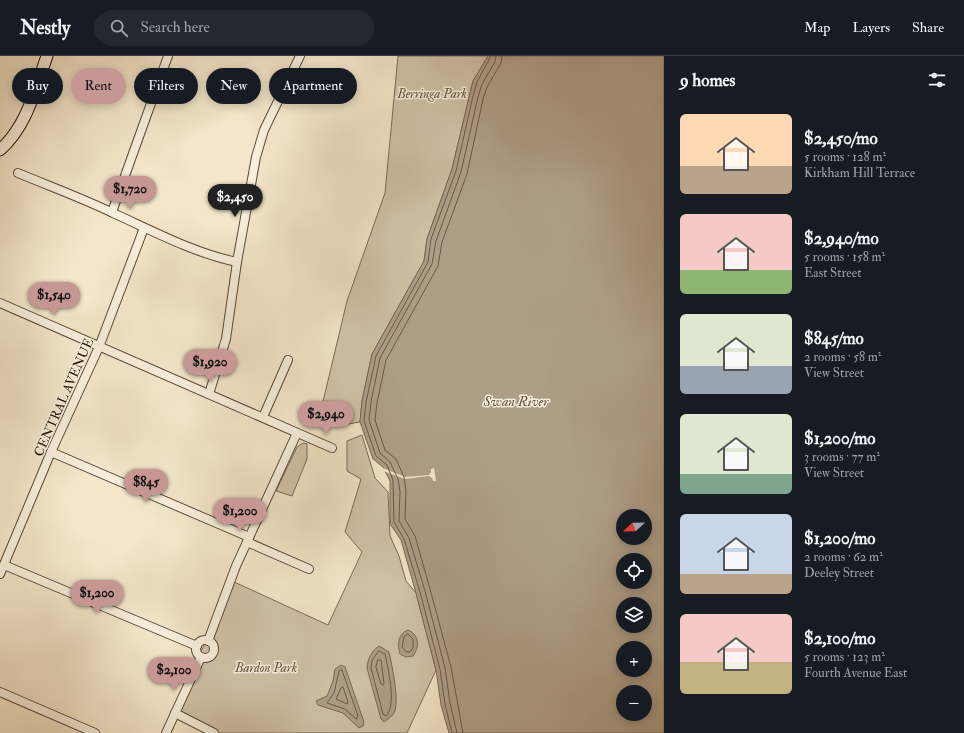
<!DOCTYPE html>
<html lang="en">
<head>
<meta charset="utf-8">
<style>
  :root { --surface:#171b24; --page:#242831; --text:#f1f3f6; --muted:#9ea1a6; --line:#363941; --accent:#c59692 }
  body { margin:0; font-family:"IM FELL Double Pica",serif; background:var(--page); color:var(--text); height:100vh; display:flex; flex-direction:column; font-size:15px; white-space:nowrap }
  * { box-sizing:border-box; margin:0 }
  p { font-size:13px; color:var(--muted) }
  .icon { flex:none; width:22px; height:22px; fill:none; stroke:currentColor; stroke-width:2; stroke-linecap:round; stroke-linejoin:round }
  .map { position:relative; flex:1; overflow:hidden }
  .panel { display:flex; flex-direction:column; background:var(--surface); width:300px }
  .panel>* { flex:none }
  .hud { position:absolute; left:12px; top:12px; width:380px; height:36px; display:flex; gap:8px }
  .needle { width:26px; rotate:248deg }
  .controls { position:absolute; left:616px; top:453px; display:grid; gap:8px }
  .controls a { display:grid; place-items:center; width:36px; height:36px; border-radius:50%; background:var(--surface); box-shadow:0 2px 10px #0003; font-size:20px }
  .price { position:absolute; translate:-50% -34px; padding:0 9px; border-radius:14px; background:var(--accent); color:#111; font-size:13px; line-height:26px; filter:drop-shadow(0 1px 2px #0008) }
  .price::after { content:''; position:absolute; left:50%; top:24px; width:12px; height:9px; margin-left:-6px; background:inherit; clip-path:polygon(0 0,100% 0,50% 100%) }
  .price.selected { background:#222; color:#fff }
  ul { padding:0; list-style:none }
  li { display:flex; align-items:center; gap:12px; height:100px; padding:0 16px }
  li span { display:grid; place-items:center; flex:none; width:112px; height:80px; border-radius:6px; color:#555 }
  li>.icon { margin-inline-start:auto }
  span .icon { width:48px; height:48px; fill:#fffc; stroke-width:1 }
  li b { font-size:17px }
  h2 { display:flex; justify-content:space-between; align-items:center; height:48px; padding:0 16px; font-size:17px }
  .tag { padding:0 14px; border-radius:18px; background:var(--surface); box-shadow:0 2px 10px #0003; font-size:14px; line-height:36px }
  .tag.selected { background:var(--accent); color:#111 }
  header { display:flex; align-items:center; gap:24px; box-sizing:border-box; height:56px; padding:0 20px; background:var(--surface); border-bottom:1px solid var(--line) }
  header strong { font-size:19px }
  nav { display:flex; gap:22px; margin-inline-start:auto; font-size:14px }
  .search { width:280px; height:36px; background:var(--page); display:flex; align-items:center; gap:10px; box-sizing:border-box; padding:0 14px; border-radius:22px; color:var(--muted); font-size:15px }
  main { display:flex; flex:1; min-height:0 }
  .map>svg:first-child { display:block }
</style>
</head>
<body>
<header>
<strong>Nestly</strong>
<div class="search"><svg class="icon" aria-label="search" viewBox="0 0 24 24"><circle cx="10" cy="10" r="6"/><path d="M15 15l6 6"/></svg>Search here</div>
<nav><a>Map</a><a>Layers</a><a>Share</a></nav>
</header>
<main>
<div class="map">
<svg width="664" height="677" viewBox="0 0 664 677">
  <rect width="100%" height="100%" fill="#f3e6c9"/>
  <filter id="stains"><feTurbulence type="fractalNoise" baseFrequency=".005" numOctaves="4"/><feColorMatrix values="0 0 0 0 .2 0 0 0 0 .09 0 0 0 0 .02 0 0 0 .5 -.17"/></filter>
  <radialGradient id="worn" r=".72"><stop offset=".6" stop-color="#630" stop-opacity="0"/><stop offset="1" stop-color="#630" stop-opacity=".3"/></radialGradient>
  <g fill="#d0c2a8" stroke="#7c6a58">
    <path d="M 398,0 L 488,0 L 473,25 L 452,113 L 427,183 L 424,205 L 372,298 L 362,345 L 360,366 L 336,370 L 320,358 L 347,245 L 385,137 Z"/>
    <path d="M 362,379 L 375,422 L 388,436 L 390,480 L 399,500 L 406,525 L 416,537 L 436,614 L 407,677 L 217,677 L 175,655 L 232,525 L 328,569 L 362,496 L 345,476 L 361,423 L 347,415 L 347,385 Z"/>
    <path d="M 303,387 L 307,388 L 307,403 L 292,440 L 276,435 L 297,391 Z"/>
  </g>
  <g fill="#ae9e87" stroke="#786654" fill-rule="evenodd">
    <path d="M 488,0 L 664,0 L 664,677 L 449,677 L 441,649 L 436,614 L 416,537 L 401,484 L 390,468 L 390,425 L 383,411 L 373,403 L 360,366 L 362,345 L 372,298 L 424,205 L 427,183 L 452,113 L 473,25 ZM 623,460 L 645,460 L 645,482 L 623,482 ZM 623,504 L 645,504 L 645,526 L 623,526 ZM 623,548 L 645,548 L 645,570 L 623,570 ZM 623,592 L 645,592 L 645,614 L 623,614 ZM 623,636 L 645,636 L 645,658 L 623,658 Z"/>
    <path d="M 408,574 C 419,579 420,590 413,600 L 406,601 L 400,598 C 397,588 398,578 408,574 Z"/>
    <path d="M 379,590 L 389,596 C 392,610 399,642 395,655 C 393,660 388,663 384,666 L 381,663 L 367,612 C 368,602 371,596 379,590 Z"/>
    <path d="M 341,609 L 345,611 L 364,666 L 363,670 L 359,672 L 343,657 L 318,649 L 316,645 L 327,640 L 333,625 L 335,613 Z"/>
  </g>
  <path fill="#f3e6c9" d="M 378,410 L 405,421 L 429,419 L 431,416 L 431,413 L 434,412 L 436,425 L 433,425 L 432,422 L 429,420 L 405,423 L 383,415 Z"/>
  <g fill="none" stroke-linecap="round" stroke-linejoin="round">
    <g stroke="#6b5847" stroke-width="1">
      <path d="M 408,578 L 413,583 L 413,592 L 410,596 L 406,596 L 402,591 L 404,581 Z"/>
      <path d="M 379,595 L 385,598 C 388,613 397,649 386,660 L 383,658 L 371,612 L 372,605 Z"/>
      <path d="M 378,604 L 381,604 L 384,627 L 383,629 L 381,628 L 376,611 Z"/>
      <path d="M 342,614 L 358,660 L 356,663 L 345,653 L 327,647 L 334,637 L 339,615 Z"/>
      <path d="M 343,631 L 348,646 L 347,648 L 336,643 L 341,632 Z"/>
      <path d="M 452,677 L 445,648 L 440,613 L 420,536 L 404,483 L 394,466 L 393,424 L 387,409 L 376,400 L 364,365 L 366,346 L 376,300 L 428,206 L 431,183 L 456,115 L 473,40 L 477,26 L 491,0"/>
      <path d="M 457,677 L 450,647 L 445,612 L 425,535 L 409,482 L 399,465 L 400,435 L 398,423 L 390,406 L 380,397 L 369,364 L 371,346 L 380,302 L 432,208 L 436,185 L 461,116 L 478,41 L 482,28 L 495,6 L 496,0"/>
      <path d="M 463,677 L 451,611 L 430,533 L 415,480 L 405,463 L 406,435 L 404,421 L 396,403 L 385,394 L 375,364 L 377,347 L 386,304 L 438,210 L 442,186 L 467,118 L 483,43 L 487,31 L 501,7 L 502,0"/>
    </g>
    <defs>
      <g id="street">
        <path d="M 18,117 C 49,130 82,142 113,157 C 153,175 194,197 237,206"/>
        <path d="M 112,156 L 168,0"/>
        <path d="M 0,247 L 332,392"/>
        <path d="M 209,338 L 226,283 L 237,206 L 256,101 L 264,74 L 300,0"/>
        <path d="M 263,361 L 288,304"/>
        <path d="M 51,396 L 249,481"/>
        <path d="M 247,486 L 309,513"/>
        <path d="M 4,509 L 197,590"/>
        <path d="M 0,518 L 51,396 L 99,291 L 144,172"/>
        <circle cx="205" cy="593" r="9"/>
        <path d="M 208,585 L 236,510 L 297,377"/>
        <path d="M 0,636 L 95,677"/>
        <path d="M 175,657 L 214,677"/>
        <path d="M 166,677 L 201,601"/>
      </g>
      <path id="secondary" d="M 0,94 C 27,70 35,34 47,0"/>
    </defs>
    <use href="#street" stroke="#5b4638" stroke-width="10"/>
    <use href="#secondary" stroke="#281107" stroke-width="13"/>
    <use href="#street" stroke="#f7efdc" stroke-width="8"/>
    <use href="#secondary" stroke="#f7efdc" stroke-width="11"/>
  </g>
  <g text-anchor="middle" stroke-width="3" stroke-linejoin="round" paint-order="stroke">
    <g font-size="13" font-style="italic" fill="#634f3f" stroke="#f7efdc">
      <text x="432" y="42">Berringa Park</text>
      <text x="266" y="616">Bardon Park</text>
    </g>
    <g font-size="13" fill="#281107" stroke="#f7efdc">
      <text transform="translate(63 341) rotate(-66)" y="5">CENTRAL AVENUE</text>
    </g>
    <g font-size="14" font-style="italic" fill="#645041" stroke="#f7efdc">
      <text x="516" y="350">Swan River</text>
    </g>
  </g>
  <rect width="100%" height="100%" filter="url(#stains)"/>
  <rect width="100%" height="100%" fill="url(#worn)"/>
</svg>
<div class="controls">
<a><svg class="needle" viewBox="-14 -14 28 28"><path d="M0-13l5 13h-10z" fill="#e53935"/><path d="M0 13l5-13h-10z" fill="#9ea1a6"/></svg></a>
<a><svg class="icon" aria-label="locate" viewBox="0 0 24 24"><circle cx="12" cy="12" r="6"/><path d="M12 2v4M12 18v4M2 12h4M18 12h4"/></svg></a>
<a><svg class="icon" aria-label="layers" viewBox="0 0 24 24"><path d="M12 4l9 5-9 5-9-5zM3 14l9 5 9-5"/></svg></a>
<a>+</a>
<a>−</a>
</div>
<b class="price" style="left:130px;top:154px">$1,720</b>
<b class="price selected" style="left:235px;top:162px">$2,450</b>
<b class="price" style="left:54px;top:260px">$1,540</b>
<b class="price" style="left:210px;top:327px">$1,920</b>
<b class="price" style="left:326px;top:379px">$2,940</b>
<b class="price" style="left:146px;top:447px">$845</b>
<b class="price" style="left:240px;top:476px">$1,200</b>
<b class="price" style="left:97px;top:558px">$1,200</b>
<b class="price" style="left:174px;top:635px">$2,100</b>
<div class="hud">
<a class="tag">Buy</a>
<a class="tag selected">Rent</a>
<a class="tag">Filters</a>
<a class="tag">New</a>
<a class="tag">Apartment</a>
</div>
</div>
<section class="panel">
<h2>9 homes<svg class="icon" aria-label="filters" viewBox="0 0 24 24"><path d="M4 7h16M4 17h16"/><circle cx="9" cy="7" r="2"/><circle cx="15" cy="17" r="2"/></svg></h2>
<ul>
<li><span style="background:linear-gradient(#ffd9b3 65%,#b9a48a 0)"><svg class="icon" aria-label="home" viewBox="0 0 24 24"><path d="M3 11l9-7 9 7M6 9v11h12V9"/></svg></span><div><b>$2,450/mo</b><p>5 rooms · 128 m²</p><p>Kirkham Hill Terrace</p></div></li>
<li><span style="background:linear-gradient(#f6c9c9 70%,#8fb573 0)"><svg class="icon" aria-label="home" viewBox="0 0 24 24"><path d="M3 11l9-7 9 7M6 9v11h12V9"/></svg></span><div><b>$2,940/mo</b><p>5 rooms · 158 m²</p><p>East Street</p></div></li>
<li><span style="background:linear-gradient(#dfe7d0 65%,#9aa5b1 0)"><svg class="icon" aria-label="home" viewBox="0 0 24 24"><path d="M3 11l9-7 9 7M6 9v11h12V9"/></svg></span><div><b>$845/mo</b><p>2 rooms · 58 m²</p><p>View Street</p></div></li>
<li><span style="background:linear-gradient(#dfe7d0 75%,#7fa58c 0)"><svg class="icon" aria-label="home" viewBox="0 0 24 24"><path d="M3 11l9-7 9 7M6 9v11h12V9"/></svg></span><div><b>$1,200/mo</b><p>3 rooms · 77 m²</p><p>View Street</p></div></li>
<li><span style="background:linear-gradient(#c9d6e8 75%,#b9a48a 0)"><svg class="icon" aria-label="home" viewBox="0 0 24 24"><path d="M3 11l9-7 9 7M6 9v11h12V9"/></svg></span><div><b>$1,200/mo</b><p>2 rooms · 62 m²</p><p>Deeley Street</p></div></li>
<li><span style="background:linear-gradient(#f6c9c9 60%,#c2b280 0)"><svg class="icon" aria-label="home" viewBox="0 0 24 24"><path d="M3 11l9-7 9 7M6 9v11h12V9"/></svg></span><div><b>$2,100/mo</b><p>5 rooms · 123 m²</p><p>Fourth Avenue East</p></div></li>
</ul>
</section>
</main>
</body>
</html>
